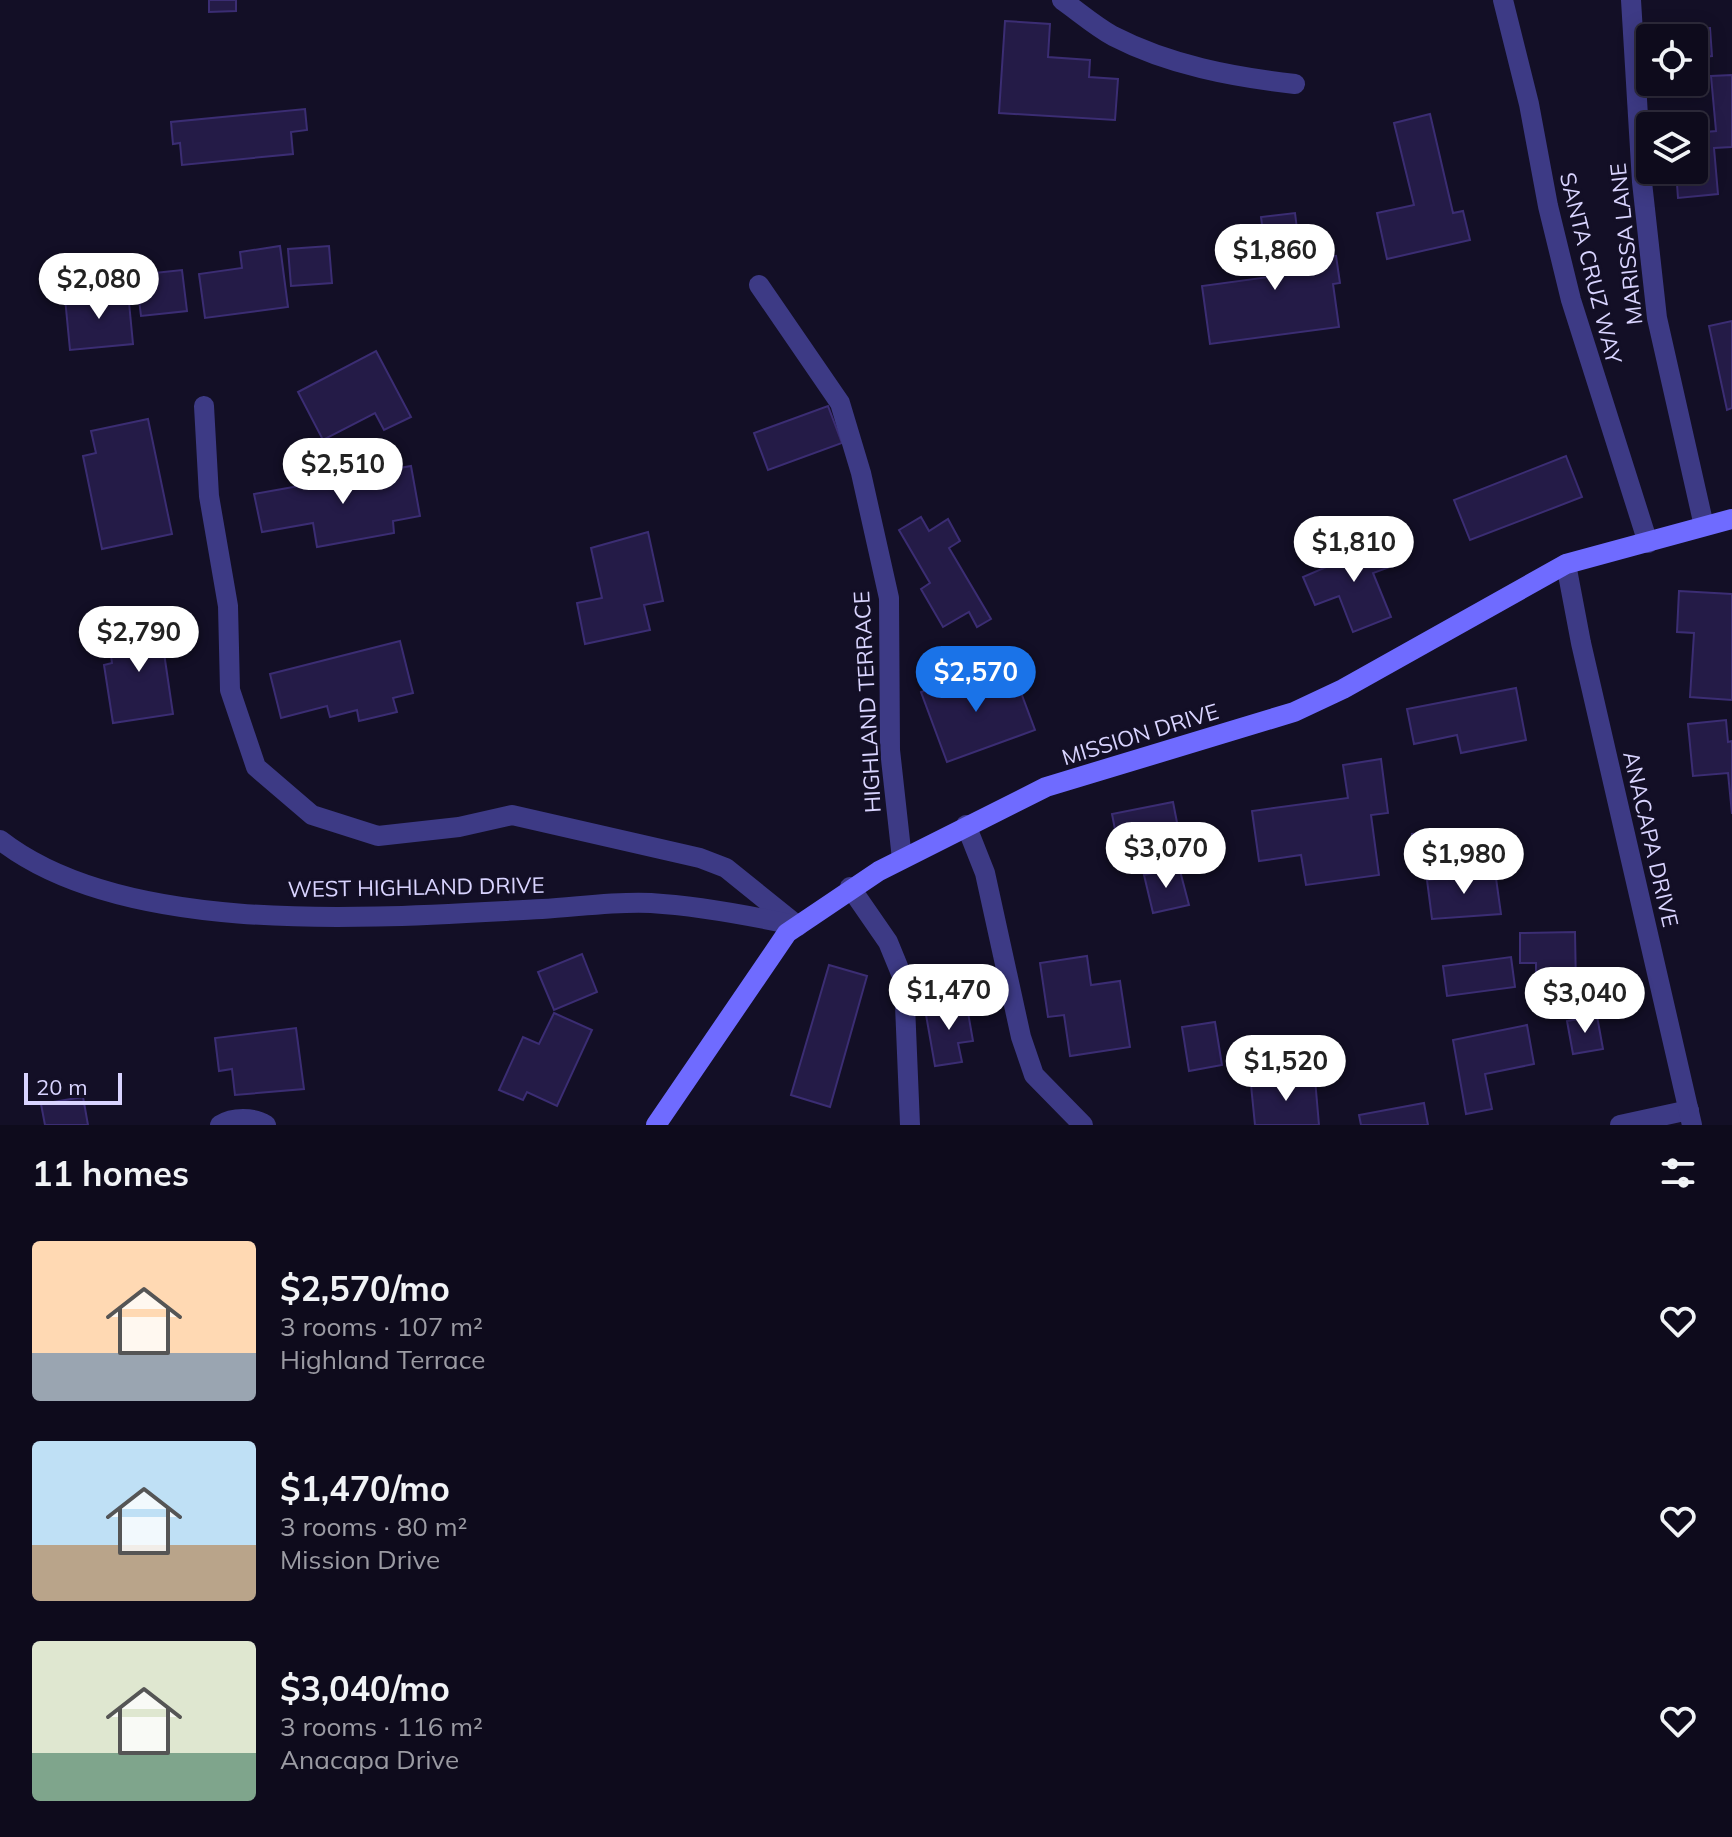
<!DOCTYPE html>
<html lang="en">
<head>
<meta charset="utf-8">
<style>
  :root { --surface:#0e0b1c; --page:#171425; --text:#f1f3f6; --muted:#9b9ba3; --line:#2e2b3b; --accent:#1a73e8 }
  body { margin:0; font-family:Mulish,sans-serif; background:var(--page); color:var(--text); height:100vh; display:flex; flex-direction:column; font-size:30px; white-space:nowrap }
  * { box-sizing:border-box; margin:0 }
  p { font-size:26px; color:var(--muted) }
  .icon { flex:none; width:44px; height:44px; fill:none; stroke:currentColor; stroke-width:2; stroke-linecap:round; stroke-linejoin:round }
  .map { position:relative; height:1125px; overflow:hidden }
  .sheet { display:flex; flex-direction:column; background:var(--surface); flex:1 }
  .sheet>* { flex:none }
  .fabs { position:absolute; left:1636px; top:24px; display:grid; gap:16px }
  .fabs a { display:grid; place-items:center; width:72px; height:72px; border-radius:8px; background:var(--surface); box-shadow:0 4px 20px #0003,0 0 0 2px var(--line); font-size:40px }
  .scale { position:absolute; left:24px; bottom:20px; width:98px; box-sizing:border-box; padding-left:8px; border:4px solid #d9d4ff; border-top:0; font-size:22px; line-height:28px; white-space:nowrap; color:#d9d4ff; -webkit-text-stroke:6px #130f26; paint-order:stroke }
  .price { position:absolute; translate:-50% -68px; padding:0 18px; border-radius:28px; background:#fff; color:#222; font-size:26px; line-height:52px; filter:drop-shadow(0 2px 4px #0008) }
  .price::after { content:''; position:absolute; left:50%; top:48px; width:24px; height:18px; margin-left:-12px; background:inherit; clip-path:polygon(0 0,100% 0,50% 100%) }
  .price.on { background:var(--accent); color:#fff }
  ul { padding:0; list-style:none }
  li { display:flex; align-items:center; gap:24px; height:200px; padding:0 32px }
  li span { display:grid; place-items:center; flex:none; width:224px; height:160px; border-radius:8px; color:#555 }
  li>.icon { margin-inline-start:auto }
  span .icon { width:96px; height:96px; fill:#fffc; stroke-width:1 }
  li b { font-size:34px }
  h2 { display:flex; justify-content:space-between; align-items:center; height:96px; padding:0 32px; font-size:34px }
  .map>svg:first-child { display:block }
</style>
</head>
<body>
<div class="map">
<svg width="1732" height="1125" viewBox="0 0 1732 1125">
  <rect width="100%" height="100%" fill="#130f26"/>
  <g fill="#241b47" stroke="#3b2d73" stroke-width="2">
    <path d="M 209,0 L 236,0 L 236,11 L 209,12 Z"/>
    <path d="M 1005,21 L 1050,24 L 1048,57 L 1090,60 L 1089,77 L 1118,79 L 1115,120 L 999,113 Z"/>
    <path d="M 1710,28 L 1712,56 L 1694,58 L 1694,38 L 1682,38 L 1681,30 Z"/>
    <path d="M 1732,75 L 1732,147 L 1714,148 L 1718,194 L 1678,198 L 1676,170 L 1694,170 L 1694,133 L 1716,131 L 1711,76 Z"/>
    <path d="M 305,109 L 307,130 L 291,132 L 293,154 L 182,165 L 180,143 L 173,144 L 171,122 Z"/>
    <path d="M 1430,114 L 1453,213 L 1463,211 L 1470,240 L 1387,259 L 1377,213 L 1414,205 L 1394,123 Z"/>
    <path d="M 1295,213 L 1301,261 L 1336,256 L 1340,283 L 1333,284 L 1339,327 L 1210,344 L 1202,286 L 1269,277 L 1261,217 Z"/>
    <path d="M 280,246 L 288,307 L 205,318 L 199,274 L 242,268 L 240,252 Z"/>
    <path d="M 329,246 L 332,283 L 291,286 L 288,249 Z"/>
    <path d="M 182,270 L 187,311 L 141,316 L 136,275 Z"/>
    <path d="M 128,292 L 133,344 L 70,350 L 65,298 Z"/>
    <path d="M 1732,321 L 1732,408 L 1727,410 L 1709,326 Z"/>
    <path d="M 376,351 L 411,417 L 384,430 L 375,413 L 323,440 L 298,392 Z"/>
    <path d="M 828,406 L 842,443 L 768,470 L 754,433 Z"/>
    <path d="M 148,419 L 172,534 L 102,549 L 83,456 L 96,453 L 91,431 Z"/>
    <path d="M 1566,456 L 1582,497 L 1470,540 L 1454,500 Z"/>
    <path d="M 411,466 L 420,516 L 393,521 L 394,533 L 317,547 L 313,523 L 262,532 L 254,494 Z"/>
    <path d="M 921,517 L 929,531 L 948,519 L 960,541 L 949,548 L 991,619 L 977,627 L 969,612 L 943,627 L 921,589 L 930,583 L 899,530 Z"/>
    <path d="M 648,532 L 663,601 L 644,605 L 650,630 L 585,644 L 577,603 L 602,598 L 591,548 Z"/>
    <path d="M 1389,541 L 1398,564 L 1373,573 L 1391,617 L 1353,632 L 1339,596 L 1315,605 L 1303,577 L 1331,565 L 1327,555 L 1351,546 L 1355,555 Z"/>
    <path d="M 1679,591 L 1732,594 L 1732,700 L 1690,697 L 1694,633 L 1677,632 Z"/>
    <path d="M 159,619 L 173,714 L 113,723 L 104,665 L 112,663 L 109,642 L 125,639 L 123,624 Z"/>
    <path d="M 400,641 L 413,693 L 393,698 L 397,712 L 359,721 L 357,710 L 330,717 L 327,706 L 281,718 L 270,674 Z"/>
    <path d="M 986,669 L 994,690 L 1017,682 L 1035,730 L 947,762 L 921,692 Z"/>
    <path d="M 1516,688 L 1526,740 L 1461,753 L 1457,735 L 1414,744 L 1407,709 Z"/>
    <path d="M 1726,720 L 1728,742 L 1732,741 L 1732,814 L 1728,773 L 1693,776 L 1688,724 Z"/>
    <path d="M 1381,759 L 1388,813 L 1371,815 L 1379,875 L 1306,885 L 1301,855 L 1259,861 L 1252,811 L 1348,798 L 1343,765 Z"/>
    <path d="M 1173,802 L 1182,848 L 1121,860 L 1112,814 Z"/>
    <path d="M 1461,829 L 1465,866 L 1417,871 L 1412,834 Z"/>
    <path d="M 1179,867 L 1189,905 L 1153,913 L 1144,875 Z"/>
    <path d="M 1495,871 L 1501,914 L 1432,919 L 1427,880 Z"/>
    <path d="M 1575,932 L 1576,988 L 1536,988 L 1536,963 L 1520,963 L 1520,933 Z"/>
    <path d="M 582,954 L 597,992 L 554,1010 L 538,972 Z"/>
    <path d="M 1087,956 L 1091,985 L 1120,981 L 1130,1047 L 1070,1056 L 1064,1015 L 1048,1017 L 1040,963 Z"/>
    <path d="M 1511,957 L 1515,987 L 1447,996 L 1443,966 Z"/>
    <path d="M 829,965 L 867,976 L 830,1107 L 791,1095 Z"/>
    <path d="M 966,1001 L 973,1041 L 958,1043 L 962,1062 L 935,1066 L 925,1009 Z"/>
    <path d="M 554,1013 L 592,1030 L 557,1106 L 527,1092 L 523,1100 L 499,1090 L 523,1037 L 539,1044 Z"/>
    <path d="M 1597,1016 L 1603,1049 L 1573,1054 L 1567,1021 Z"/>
    <path d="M 1215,1022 L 1222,1065 L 1189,1071 L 1182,1027 Z"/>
    <path d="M 1527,1025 L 1534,1064 L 1485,1074 L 1492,1109 L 1466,1114 L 1453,1040 Z"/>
    <path d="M 296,1028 L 304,1089 L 235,1095 L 232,1069 L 219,1071 L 215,1038 Z"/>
    <path d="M 1315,1079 L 1319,1125 L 1255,1125 L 1251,1085 Z"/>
    <path d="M 83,1097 L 88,1125 L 45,1125 L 41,1104 Z"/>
    <path d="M 1424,1103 L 1428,1125 L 1361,1125 L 1359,1115 Z"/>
  </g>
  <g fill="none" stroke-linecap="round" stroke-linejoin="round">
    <g stroke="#3d3a85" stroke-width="20">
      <path d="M 966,825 L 985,873 L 1021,1037 L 1034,1075 L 1083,1125"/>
      <path d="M 850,887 L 888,942 L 904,981 L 910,1125"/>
      <path d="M 220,1125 C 233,1117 253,1117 266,1125"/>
      <path d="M 1620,1125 L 1689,1110"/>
    </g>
    <g stroke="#3d3a85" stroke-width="20">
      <path d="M 1062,0 C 1079,12 1095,26 1113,36 C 1169,65 1233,77 1295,84"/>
      <path d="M 1503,0 L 1529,104 L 1548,206 L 1571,300 L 1648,543"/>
      <path d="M 1631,0 L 1642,182 L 1657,318 L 1704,526"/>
      <path d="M 759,285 L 840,403 L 861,473 L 889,598 L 890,750 L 902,859"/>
      <path d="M 204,406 L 209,496 L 228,606 L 230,690 L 256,767 L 312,815 L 378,836 L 459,827 L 512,815 L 700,858 L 726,868 L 798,926"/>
      <path d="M 1566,564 L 1581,643 L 1692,1125"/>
      <path d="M 0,840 C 128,940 386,917 542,909 C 578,907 615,901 651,903 C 699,906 747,915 794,925"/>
    </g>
    <path stroke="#6f6bff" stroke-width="20" d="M 656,1125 L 787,933 L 879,871 L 1046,787 L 1294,712 L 1343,689 L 1566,564 L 1732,519"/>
  </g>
  <g text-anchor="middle" stroke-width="6" stroke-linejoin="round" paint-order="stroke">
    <g font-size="22" fill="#d9d4ff" stroke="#130f26">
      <text transform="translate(1626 244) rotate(-96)" y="8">MARISSA LANE</text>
      <text transform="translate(1591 268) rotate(76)" y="8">SANTA CRUZ WAY</text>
      <text transform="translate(867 702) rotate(-93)" y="8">HIGHLAND TERRACE</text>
      <text transform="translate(1140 734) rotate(-17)" y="8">MISSION DRIVE</text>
      <text transform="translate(1651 839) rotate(77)" y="8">ANACAPA DRIVE</text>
      <text transform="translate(416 887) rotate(-1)" y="8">WEST HIGHLAND DRIVE</text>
    </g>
  </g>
</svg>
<div class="fabs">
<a><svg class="icon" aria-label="locate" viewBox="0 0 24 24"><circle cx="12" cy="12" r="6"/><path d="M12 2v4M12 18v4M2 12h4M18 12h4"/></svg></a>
<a><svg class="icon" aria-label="layers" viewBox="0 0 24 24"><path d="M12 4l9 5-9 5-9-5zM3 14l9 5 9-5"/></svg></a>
</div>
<div class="scale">20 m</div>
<b class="price" style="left:1275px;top:292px">$1,860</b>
<b class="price" style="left:99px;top:321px">$2,080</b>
<b class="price" style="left:343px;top:506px">$2,510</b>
<b class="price" style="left:1354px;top:584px">$1,810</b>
<b class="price" style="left:139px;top:674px">$2,790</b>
<b class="price on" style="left:976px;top:714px">$2,570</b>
<b class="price" style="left:1166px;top:890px">$3,070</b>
<b class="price" style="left:1464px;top:896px">$1,980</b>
<b class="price" style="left:949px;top:1032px">$1,470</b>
<b class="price" style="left:1585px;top:1035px">$3,040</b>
<b class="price" style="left:1286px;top:1103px">$1,520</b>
</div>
<section class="sheet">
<h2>11 homes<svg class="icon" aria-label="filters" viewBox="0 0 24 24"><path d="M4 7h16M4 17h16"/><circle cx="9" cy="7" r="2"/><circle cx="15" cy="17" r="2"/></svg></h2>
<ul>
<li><span style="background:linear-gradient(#ffd9b3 70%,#9aa5b1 0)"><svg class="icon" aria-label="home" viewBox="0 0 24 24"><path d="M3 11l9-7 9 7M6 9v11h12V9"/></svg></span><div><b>$2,570/mo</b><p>3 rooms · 107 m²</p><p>Highland Terrace</p></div><svg class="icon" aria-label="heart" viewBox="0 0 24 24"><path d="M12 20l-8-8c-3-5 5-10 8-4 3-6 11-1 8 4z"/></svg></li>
<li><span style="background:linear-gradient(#bfe0f5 65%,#b9a48a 0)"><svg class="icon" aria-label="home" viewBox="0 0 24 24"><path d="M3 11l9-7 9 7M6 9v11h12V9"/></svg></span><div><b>$1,470/mo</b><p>3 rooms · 80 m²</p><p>Mission Drive</p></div><svg class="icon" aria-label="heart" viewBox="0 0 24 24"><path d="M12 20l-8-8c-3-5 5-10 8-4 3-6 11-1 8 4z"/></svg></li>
<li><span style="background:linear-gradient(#dfe7d0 70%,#7fa58c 0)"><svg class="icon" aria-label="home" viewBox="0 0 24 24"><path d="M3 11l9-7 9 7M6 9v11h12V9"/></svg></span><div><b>$3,040/mo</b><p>3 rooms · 116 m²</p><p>Anacapa Drive</p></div><svg class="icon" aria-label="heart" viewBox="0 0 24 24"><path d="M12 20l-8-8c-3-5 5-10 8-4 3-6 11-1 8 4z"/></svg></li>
</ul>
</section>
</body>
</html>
